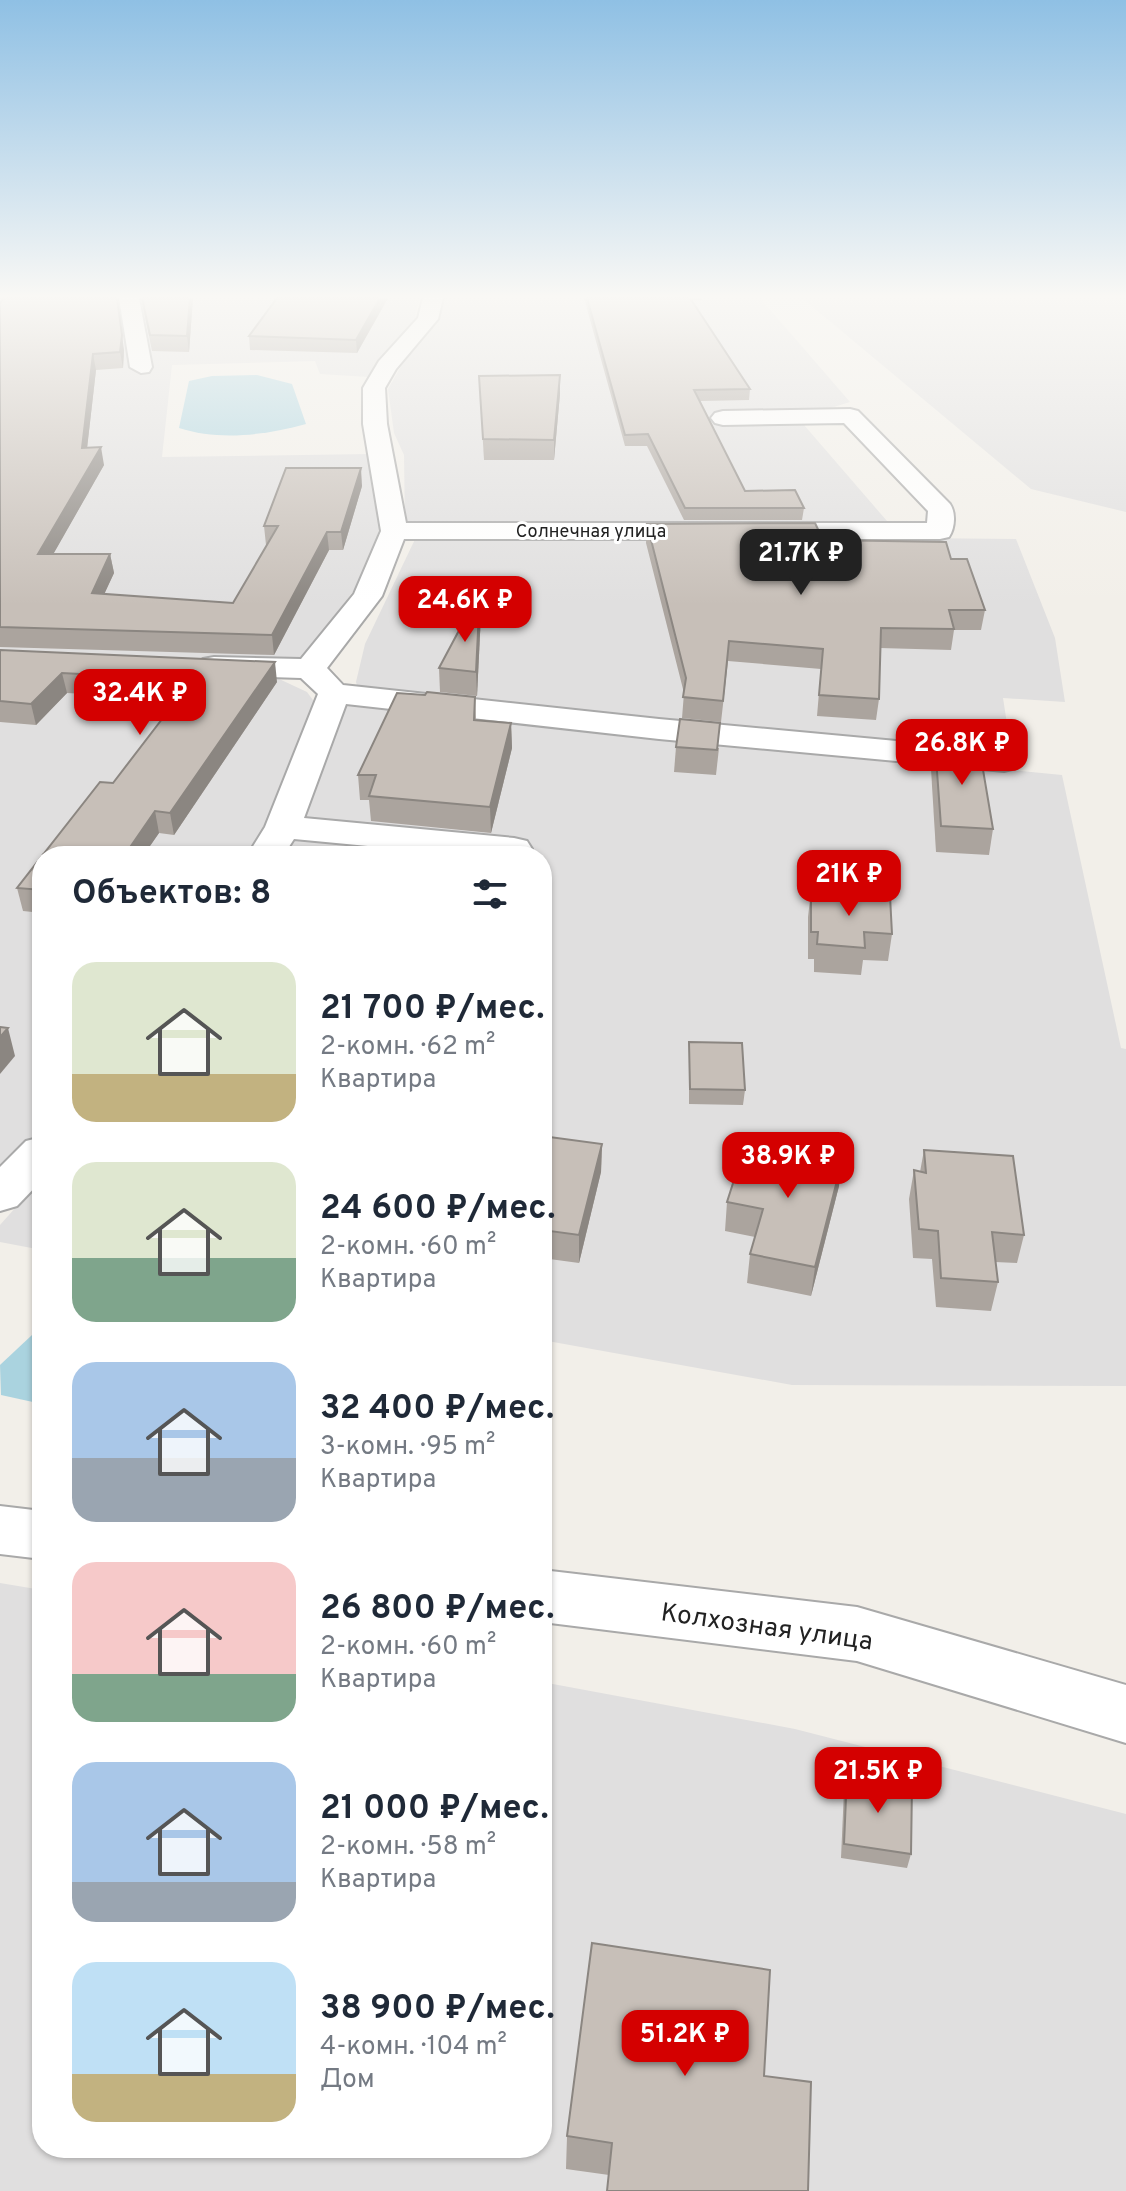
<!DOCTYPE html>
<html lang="ru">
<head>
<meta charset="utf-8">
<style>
  :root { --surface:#fff; --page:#f2f2f3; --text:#1f2937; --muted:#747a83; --accent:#d40000 }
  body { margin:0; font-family:Overpass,sans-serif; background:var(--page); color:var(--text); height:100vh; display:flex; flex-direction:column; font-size:30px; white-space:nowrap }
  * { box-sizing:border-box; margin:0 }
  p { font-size:26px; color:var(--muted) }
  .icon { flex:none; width:44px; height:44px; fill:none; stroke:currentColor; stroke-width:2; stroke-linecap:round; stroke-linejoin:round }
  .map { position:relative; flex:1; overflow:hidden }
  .drawer { position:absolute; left:32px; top:846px; width:520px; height:1312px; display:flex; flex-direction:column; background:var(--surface); border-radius:32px; box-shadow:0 2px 6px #0004 }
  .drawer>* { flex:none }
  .price { position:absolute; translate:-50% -68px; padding:0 18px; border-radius:16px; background:var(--accent); color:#fff; font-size:26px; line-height:52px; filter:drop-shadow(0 2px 4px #0008) }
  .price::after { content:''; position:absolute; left:50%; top:48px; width:24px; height:18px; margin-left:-12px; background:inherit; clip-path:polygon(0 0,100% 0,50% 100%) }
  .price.selected { background:#222; color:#fff }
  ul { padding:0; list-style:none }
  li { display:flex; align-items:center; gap:24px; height:200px; padding:0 40px }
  li span { display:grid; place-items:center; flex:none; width:224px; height:160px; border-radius:24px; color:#555 }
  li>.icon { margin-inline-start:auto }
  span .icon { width:96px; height:96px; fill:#fffc; stroke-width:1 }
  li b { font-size:34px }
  h2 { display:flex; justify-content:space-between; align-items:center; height:96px; padding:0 40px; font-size:34px }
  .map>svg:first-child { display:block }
</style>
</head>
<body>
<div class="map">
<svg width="1126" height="2191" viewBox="0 0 1126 2191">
  <rect width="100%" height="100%" fill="#f2efe9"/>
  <g fill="#e0dfdf">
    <path d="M 0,298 L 419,298 L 414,324 L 369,377 L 320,374 L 315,361 L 172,365 L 162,457 L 369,454 L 386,504 L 367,573 L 299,663 L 0,652 Z"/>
    <path d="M 446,298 L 760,298 L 850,402 L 798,418 L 893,528 L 405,526 L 404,455 L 394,433 L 388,389 L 420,333 L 440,316 Z"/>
    <path d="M 802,298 L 1126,298 L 1126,512 L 1031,489 Z"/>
    <path d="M 418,533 L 1016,539 L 1055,638 L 1065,702 L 1003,698 L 1012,756 L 358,689 L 356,682 L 365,644 Z"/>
    <path d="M 0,660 L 69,661 L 277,678 L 307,692 L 318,707 L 267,822 L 247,856 L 42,856 L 42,1129 L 0,1173 Z"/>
    <path d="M 342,704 L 1062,775 L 1121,1048 L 1126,1049 L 1126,1386 L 792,1385 L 542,1340 L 542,856 L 273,856 Z"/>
    <path d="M 42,1178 L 42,1250 L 0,1242 L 0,1225 Z"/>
    <path d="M 0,1583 L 42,1590 L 42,2148 L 542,2148 L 542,1682 L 795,1729 L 1126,1814 L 1126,2191 L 0,2191 Z"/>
  </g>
  <g fill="#aad3df">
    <path d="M 257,375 L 292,384 L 306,424 C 267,435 219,441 179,428 L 189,381 L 212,376 Z"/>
    <path d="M 42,1334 L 42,1404 L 1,1395 L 0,1365 L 32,1335 Z"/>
  </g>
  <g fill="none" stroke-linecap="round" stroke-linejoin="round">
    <defs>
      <g id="minor">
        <path d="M 119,298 L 139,298 L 152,367 L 149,372 L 141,373 L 130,367 Z"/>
        <path d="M 423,298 L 443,298 L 438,319 L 396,369 L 385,388 L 387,424 L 406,523 L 927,523 L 928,511 L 844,423 L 723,425 L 715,423 L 711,418 L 715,413 L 723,411 L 850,409 L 858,411 L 950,504 C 956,513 955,528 949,537 L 940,539 L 404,539 L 382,596 L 327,668 L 343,685 L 659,719 L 1004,751 L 1016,754 L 1021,761 L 1016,768 L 1004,771 L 659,739 L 346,704 L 304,818 L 514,838 L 527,841 L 532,849 L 527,856 L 473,856 L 294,839 L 283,856 L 247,856 L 265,827 L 318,694 L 301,678 L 214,675 L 203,673 L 199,666 L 203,659 L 214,657 L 301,659 L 354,594 L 381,531 L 363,424 L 363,388 L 379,361 L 418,318 Z"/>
        <path d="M 42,1137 L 42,1180 L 17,1206 L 0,1211 L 0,1167 L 26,1141 Z"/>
        <path d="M 0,1506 L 42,1511 L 42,1559 L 0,1554 Z"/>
        <path d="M 542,1570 L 857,1607 L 1126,1685 L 1126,1743 L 857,1661 L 542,1622 Z"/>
      </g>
    </defs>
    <use href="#minor" stroke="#a9a9a9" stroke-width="4"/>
    <use href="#minor" fill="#fff" fill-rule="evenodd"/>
  </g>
  <g fill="#aba49e">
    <path d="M 141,298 L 193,298 L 189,352 L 152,351 Z"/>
    <path d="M 277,298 L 388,298 L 357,353 L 250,350 L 249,336 Z"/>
    <path d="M 584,298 L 702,298 L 702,300 L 691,300 L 750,389 L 749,400 L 700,401 L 745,491 L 804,508 L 802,520 L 684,520 L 647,446 L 625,446 Z"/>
    <path d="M 0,303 L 124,350 L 123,368 L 96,370 L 87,448 L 104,465 L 53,554 L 110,554 L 114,573 L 104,594 L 233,603 L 267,545 L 266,545 L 264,526 L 362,486 L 343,550 L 329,550 L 274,655 L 0,647 Z"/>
    <path d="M 560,375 L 560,394 L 554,460 L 484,460 L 479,376 Z"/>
    <path d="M 647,524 L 823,540 L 951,559 L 985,610 L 981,630 L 954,630 L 951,650 L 880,648 L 879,699 L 876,720 L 817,716 L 821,669 L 728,661 L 721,722 L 682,718 L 684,693 L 646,543 Z"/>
    <path d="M 480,591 L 481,614 L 477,696 L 440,692 L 439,668 Z"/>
    <path d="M 0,650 L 277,682 L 174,835 L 159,833 L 143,856 L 42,856 L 113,783 L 177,699 L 67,693 L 36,725 L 0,722 Z"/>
    <path d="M 475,697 L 476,720 L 511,723 L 512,748 L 491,833 L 371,821 L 369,800 L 360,800 L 358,775 Z"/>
    <path d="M 935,744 L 993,829 L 989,855 L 936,852 L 931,769 Z"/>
    <path d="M 676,747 L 719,748 L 716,775 L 674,772 Z"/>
    <path d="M 42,856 L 42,913 L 23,911 L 17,888 Z"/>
    <path d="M 811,891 L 892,934 L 888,961 L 863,960 L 861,975 L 814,972 L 814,959 L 808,959 L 808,917 Z"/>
    <path d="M 689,1042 L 745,1090 L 743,1105 L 689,1104 Z"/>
    <path d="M 542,1136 L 602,1144 L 601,1172 L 579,1263 L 542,1258 Z"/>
    <path d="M 924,1150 L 1024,1235 L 1017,1263 L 995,1262 L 998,1282 L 991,1311 L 936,1307 L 932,1259 L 913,1258 L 909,1199 L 914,1170 L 920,1172 Z"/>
    <path d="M 839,1186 L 811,1296 L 747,1283 L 750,1254 L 755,1237 L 725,1231 L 727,1202 Z"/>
    <path d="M 847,1775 L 911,1854 L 907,1868 L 841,1858 L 844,1790 Z"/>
    <path d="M 764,2076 L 609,2175 L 566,2169 L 567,2136 Z"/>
  </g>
  <g fill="#8b8681">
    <path d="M 117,298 L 124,350 L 123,368 L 120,352 Z"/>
    <path d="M 190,298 L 193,298 L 189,352 L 187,336 Z"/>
    <path d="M 380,298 L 388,298 L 357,353 L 356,340 Z"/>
    <path d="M 93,354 L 96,370 L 85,466 L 82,448 Z"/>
    <path d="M 560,375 L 560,394 L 554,460 L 554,440 Z"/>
    <path d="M 101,447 L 104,465 L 42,574 L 38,554 Z"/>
    <path d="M 361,468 L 362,486 L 343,550 L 341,532 Z"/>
    <path d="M 327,532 L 329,550 L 274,655 L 272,635 Z"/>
    <path d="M 110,554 L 114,573 L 96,612 L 92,593 Z"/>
    <path d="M 480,591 L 481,614 L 477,696 L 476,672 Z"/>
    <path d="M 275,662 L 277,682 L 174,835 L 170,813 Z"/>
    <path d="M 62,673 L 67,693 L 36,725 L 31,704 Z"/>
    <path d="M 511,723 L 512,748 L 491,833 L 490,807 Z"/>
    <path d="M 155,811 L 159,833 L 143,856 L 124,856 Z"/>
    <path d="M 8,1028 L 15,1056 L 0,1074 L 0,1037 Z"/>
    <path d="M 602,1144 L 601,1172 L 579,1263 L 579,1235 Z"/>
    <path d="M 843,1157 L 839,1186 L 811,1296 L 815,1267 Z"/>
  </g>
  <g fill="#c7bfb8" stroke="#8b8681" stroke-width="2">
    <path d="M 4,298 L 117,298 L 122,335 L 120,352 L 93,354 L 82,448 L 101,447 L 38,554 L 110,554 L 92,593 L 233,603 L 278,526 L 264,526 L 286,468 L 361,468 L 341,532 L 327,532 L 272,635 L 0,627 L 0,303 Z"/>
    <path d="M 142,298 L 190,298 L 187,336 L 150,335 Z"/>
    <path d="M 277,298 L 380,298 L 356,340 L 249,336 Z"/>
    <path d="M 587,298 L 690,298 L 750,389 L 694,390 L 745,491 L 795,490 L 804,508 L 685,508 L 648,434 L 625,435 Z"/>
    <path d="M 560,375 L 554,440 L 483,439 L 479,376 Z"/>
    <path d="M 815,523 L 823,540 L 946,542 L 951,559 L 967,559 L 985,610 L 949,610 L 954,629 L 881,628 L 879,699 L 819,695 L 823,649 L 729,641 L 723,701 L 683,697 L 686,678 L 647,524 Z"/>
    <path d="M 480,591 L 476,672 L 439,668 Z"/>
    <path d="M 0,650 L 275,662 L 170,813 L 155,811 L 124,856 L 42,856 L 100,782 L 113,783 L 192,680 L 62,673 L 31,704 L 0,701 Z"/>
    <path d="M 427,692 L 475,697 L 474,720 L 511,723 L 490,807 L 369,796 L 376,775 L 358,775 L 397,693 L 425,695 Z"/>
    <path d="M 680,719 L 720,723 L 717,750 L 676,747 Z"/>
    <path d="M 935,744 L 979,746 L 993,829 L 941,826 Z"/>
    <path d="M 42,856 L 42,890 L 17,888 Z"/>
    <path d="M 811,891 L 890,896 L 892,934 L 864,932 L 865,948 L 817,944 L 818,932 L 811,932 Z"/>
    <path d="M 0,1027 L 8,1028 L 0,1037 Z"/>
    <path d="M 689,1042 L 742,1043 L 745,1090 L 690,1089 Z"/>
    <path d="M 542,1136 L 602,1144 L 579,1235 L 542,1230 Z"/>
    <path d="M 768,1143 L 843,1157 L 815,1267 L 750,1254 L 763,1209 L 727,1202 L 742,1155 L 763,1158 Z"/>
    <path d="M 924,1150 L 1013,1156 L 1024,1235 L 992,1232 L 998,1282 L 941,1278 L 938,1231 L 919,1229 L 914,1170 L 926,1173 Z"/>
    <path d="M 847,1775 L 912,1785 L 911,1854 L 844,1844 Z"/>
    <path d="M 592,1943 L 770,1970 L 764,2076 L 811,2082 L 808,2191 L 607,2191 L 612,2143 L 567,2136 Z"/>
  </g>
  <linearGradient id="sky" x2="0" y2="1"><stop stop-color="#8fc0e4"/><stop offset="0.49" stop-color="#f9f8f5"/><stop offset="1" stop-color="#f9f8f5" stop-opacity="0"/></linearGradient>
  <rect width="1126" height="605" fill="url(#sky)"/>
  <g text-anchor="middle" stroke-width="6" stroke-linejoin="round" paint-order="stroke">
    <g font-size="18" fill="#222" stroke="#fff">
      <text x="591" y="537">Солнечная улица</text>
    </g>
    <g font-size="26" fill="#222" stroke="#fff">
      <text transform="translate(767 1626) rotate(8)" y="9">Колхозная улица</text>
    </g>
  </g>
</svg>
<b class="price selected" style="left:801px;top:597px">21.7K ₽</b>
<b class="price" style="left:465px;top:644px">24.6K ₽</b>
<b class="price" style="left:140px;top:737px">32.4K ₽</b>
<b class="price" style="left:962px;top:787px">26.8K ₽</b>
<b class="price" style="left:849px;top:918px">21K ₽</b>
<b class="price" style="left:788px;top:1200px">38.9K ₽</b>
<b class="price" style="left:878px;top:1815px">21.5K ₽</b>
<b class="price" style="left:685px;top:2078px">51.2K ₽</b>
<section class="drawer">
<h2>Объектов: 8<svg class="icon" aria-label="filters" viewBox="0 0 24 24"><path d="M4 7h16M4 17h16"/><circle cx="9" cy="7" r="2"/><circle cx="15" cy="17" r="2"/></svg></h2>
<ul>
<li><span style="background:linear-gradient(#dfe7d0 70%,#c2b280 0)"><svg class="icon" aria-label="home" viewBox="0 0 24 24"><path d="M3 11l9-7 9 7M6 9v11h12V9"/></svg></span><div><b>21 700 ₽/мес.</b><p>2-комн. · 62 m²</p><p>Квартира</p></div></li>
<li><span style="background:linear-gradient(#dfe7d0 60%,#7fa58c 0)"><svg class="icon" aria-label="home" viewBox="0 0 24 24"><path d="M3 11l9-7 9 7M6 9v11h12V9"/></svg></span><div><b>24 600 ₽/мес.</b><p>2-комн. · 60 m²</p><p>Квартира</p></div></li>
<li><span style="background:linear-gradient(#a9c7e8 60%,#9aa5b1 0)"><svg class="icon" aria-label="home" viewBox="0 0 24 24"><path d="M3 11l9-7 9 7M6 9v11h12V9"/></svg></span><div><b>32 400 ₽/мес.</b><p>3-комн. · 95 m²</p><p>Квартира</p></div></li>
<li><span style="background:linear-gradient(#f6c9c9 70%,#7fa58c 0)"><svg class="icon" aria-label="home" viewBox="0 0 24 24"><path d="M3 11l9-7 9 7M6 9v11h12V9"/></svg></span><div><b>26 800 ₽/мес.</b><p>2-комн. · 60 m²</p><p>Квартира</p></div></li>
<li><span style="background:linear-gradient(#a9c7e8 75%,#9aa5b1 0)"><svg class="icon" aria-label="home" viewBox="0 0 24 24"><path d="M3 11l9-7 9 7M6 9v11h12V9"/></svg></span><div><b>21 000 ₽/мес.</b><p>2-комн. · 58 m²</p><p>Квартира</p></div></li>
<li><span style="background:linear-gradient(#bfe0f5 70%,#c2b280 0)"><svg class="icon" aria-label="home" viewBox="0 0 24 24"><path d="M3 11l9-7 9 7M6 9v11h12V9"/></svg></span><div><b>38 900 ₽/мес.</b><p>4-комн. · 104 m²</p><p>Дом</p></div></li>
</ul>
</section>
</div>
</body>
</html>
